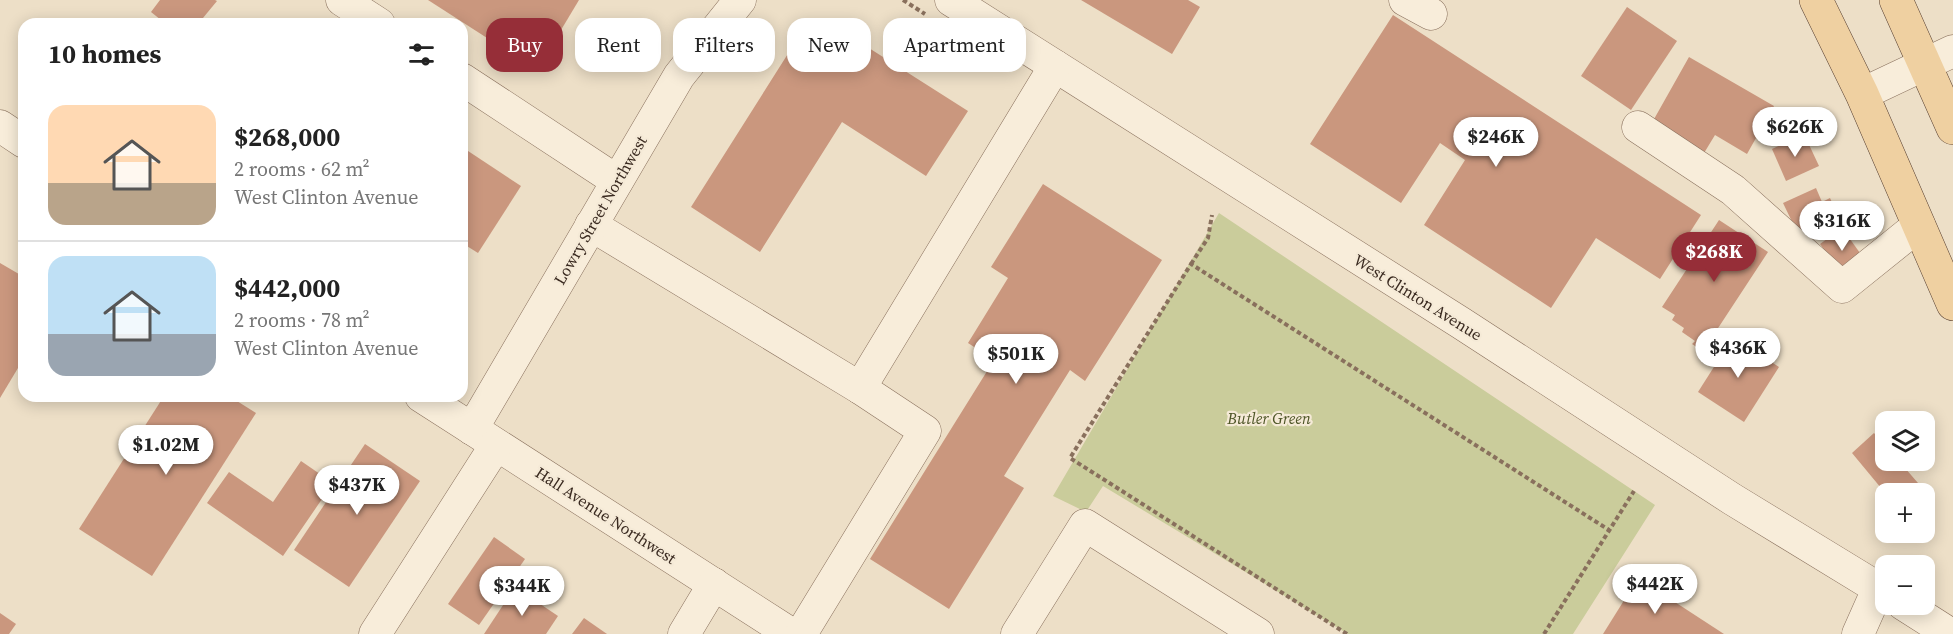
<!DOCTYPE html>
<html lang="en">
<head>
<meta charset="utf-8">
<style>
  :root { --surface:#fff; --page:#f6f6f6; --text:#222; --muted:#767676; --line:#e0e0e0; --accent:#962e38 }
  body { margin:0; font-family:"Source Serif 4",serif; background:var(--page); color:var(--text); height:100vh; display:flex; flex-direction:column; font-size:22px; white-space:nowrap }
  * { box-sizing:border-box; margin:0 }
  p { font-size:20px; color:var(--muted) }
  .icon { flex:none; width:33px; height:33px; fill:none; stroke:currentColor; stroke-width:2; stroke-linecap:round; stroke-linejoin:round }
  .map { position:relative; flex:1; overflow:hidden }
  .sheet { position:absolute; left:18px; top:18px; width:450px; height:384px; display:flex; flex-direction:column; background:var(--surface); border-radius:18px; box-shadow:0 3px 15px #0003 }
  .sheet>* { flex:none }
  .banner { position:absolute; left:486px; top:18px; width:570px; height:54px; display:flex; gap:12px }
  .controls { position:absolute; left:1875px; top:411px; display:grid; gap:12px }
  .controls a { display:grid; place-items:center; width:60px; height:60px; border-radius:12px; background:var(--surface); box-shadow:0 3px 15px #0003; font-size:30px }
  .price { position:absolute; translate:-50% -51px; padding:0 14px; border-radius:21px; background:#fff; color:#222; font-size:20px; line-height:39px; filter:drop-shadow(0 2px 3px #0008) }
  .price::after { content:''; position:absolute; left:50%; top:36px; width:18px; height:14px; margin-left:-9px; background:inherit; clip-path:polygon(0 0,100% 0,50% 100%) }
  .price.current { background:var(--accent); color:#fff }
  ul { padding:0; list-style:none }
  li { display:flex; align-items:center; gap:18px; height:150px; padding:0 30px }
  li+li { border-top:2px solid var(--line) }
  li span { display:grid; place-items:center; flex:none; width:168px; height:120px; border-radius:18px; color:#555 }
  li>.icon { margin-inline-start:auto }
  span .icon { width:72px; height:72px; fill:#fffc; stroke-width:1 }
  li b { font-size:26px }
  h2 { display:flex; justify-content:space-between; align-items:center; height:72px; padding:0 30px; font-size:26px }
  .pill { padding:0 21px; border-radius:18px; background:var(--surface); box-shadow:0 3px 15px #0003; font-size:21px; line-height:54px }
  .pill.current { background:var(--accent); color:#fff }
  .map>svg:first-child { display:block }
</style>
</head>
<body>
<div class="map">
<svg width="1953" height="634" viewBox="0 0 1953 634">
  <rect width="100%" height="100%" fill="#eddfc7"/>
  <path fill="#cacc9b" d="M 1219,213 L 1655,505 L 1573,634 L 1348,634 L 1103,486 L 1086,512 L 1053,496 Z"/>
  <g fill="#ca977e">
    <path d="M 160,0 L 215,0 L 217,1 L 198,24 L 166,24 L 151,12 Z"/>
    <path d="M 428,0 L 579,0 L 537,70 Z"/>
    <path d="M 1081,0 L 1188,0 L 1200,7 L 1172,54 Z"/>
    <path d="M 1627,7 L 1677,41 L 1631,110 L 1581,76 Z"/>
    <path d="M 1393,15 L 1701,215 L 1660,279 L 1596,238 L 1551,308 L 1424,225 L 1465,160 L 1440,143 L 1401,203 L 1310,144 Z"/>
    <path d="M 624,22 L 648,36 L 628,71 L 604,56 Z"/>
    <path d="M 828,22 L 968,111 L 926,176 L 842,122 L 760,252 L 691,207 L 803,30 Z"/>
    <path d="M 1689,57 L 1774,106 L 1747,154 L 1715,135 L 1701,158 L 1649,128 Z"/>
    <path d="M 1804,134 L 1819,166 L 1786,181 L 1772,149 Z"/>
    <path d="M 462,147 L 521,186 L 478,253 L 462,243 Z"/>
    <path d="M 1043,184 L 1162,260 L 1085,381 L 1070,370 L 1004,476 L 1024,488 L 949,609 L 870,559 L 994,360 L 968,343 L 1008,278 L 991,267 Z"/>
    <path d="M 1816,188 L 1822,202 L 1830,198 L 1837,213 L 1797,232 L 1783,203 Z"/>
    <path d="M 1719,220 L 1768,252 L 1703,351 L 1692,344 L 1695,341 L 1682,332 L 1684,328 L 1672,320 L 1675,315 L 1662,307 Z"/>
    <path d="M 1842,228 L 1865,260 L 1843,276 L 1820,244 Z"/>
    <path d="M 0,263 L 24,277 L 24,358 L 0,398 Z"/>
    <path d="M 1733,337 L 1779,367 L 1744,422 L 1698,392 Z"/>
    <path d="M 164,396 L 229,396 L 256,413 L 152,576 L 79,529 Z"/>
    <path d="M 1874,433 L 1886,446 L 1886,460 L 1898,460 L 1918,483 L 1906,494 L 1886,494 L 1852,453 Z"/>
    <path d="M 365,444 L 420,481 L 349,587 L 294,550 Z"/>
    <path d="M 301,461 L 333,483 L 283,556 L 207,503 L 229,472 L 273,502 Z"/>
    <path d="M 494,537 L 525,559 L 479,625 L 448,604 Z"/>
    <path d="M 1638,578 L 1724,634 L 1603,634 Z"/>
    <path d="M 515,587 L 558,616 L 546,634 L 484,634 Z"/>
    <path d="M 0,613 L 16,624 L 9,634 L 0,634 Z"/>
    <path d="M 584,618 L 607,634 L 572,634 Z"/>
  </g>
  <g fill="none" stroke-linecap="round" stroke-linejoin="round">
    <defs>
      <g id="minor">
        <path d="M 342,0 L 379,24"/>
        <path d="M 951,0 L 1461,323 L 1732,499 L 1886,593"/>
        <path d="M 1405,0 L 1431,14"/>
        <path d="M 462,79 L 617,181"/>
        <path d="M 1862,94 L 1953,51"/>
        <path d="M 0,126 L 24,142"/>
        <path d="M 1638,127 L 1733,190 L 1842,287 L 1919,225"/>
        <path d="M 591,225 L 860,388"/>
        <path d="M 421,396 L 791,634"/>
        <path d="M 472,429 L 679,76 L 740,0"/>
        <path d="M 1903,604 L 1950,634"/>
        <path d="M 375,634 L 496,445"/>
        <path d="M 684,634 L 714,584"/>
        <path d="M 801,634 L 925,431 L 860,388 L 1055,66"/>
        <path d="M 1017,634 L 1085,525 L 1258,634"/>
        <path d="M 1858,634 L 1878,589"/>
      </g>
      <g id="major">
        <path d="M 1816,0 L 1862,94 L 1953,304"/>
        <path d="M 1896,0 L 1953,128"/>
      </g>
    </defs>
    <use href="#minor" stroke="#89705d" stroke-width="33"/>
    <use href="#major" stroke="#573f31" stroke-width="34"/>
    <g stroke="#89705d" stroke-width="4" stroke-dasharray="4.5 3" stroke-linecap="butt">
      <path d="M 903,0 L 925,14"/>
      <path d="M 1191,264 L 1208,238 L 1212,215"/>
      <path d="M 1347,634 L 1070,458 L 1191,264 L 1609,530"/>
      <path d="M 1544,634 L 1634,491"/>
    </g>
    <use href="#minor" stroke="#f8edda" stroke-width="32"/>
    <use href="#major" stroke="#efd0a1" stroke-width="33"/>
  </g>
  <g text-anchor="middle" stroke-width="4.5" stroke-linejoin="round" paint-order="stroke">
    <g font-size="16" fill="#3a2a20" stroke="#f5ead7">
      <text transform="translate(600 210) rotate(-60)" y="6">Lowry Street Northwest</text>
      <text transform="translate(1418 297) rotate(32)" y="6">West Clinton Avenue</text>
      <text transform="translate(606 515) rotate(33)" y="6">Hall Avenue Northwest</text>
    </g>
    <g font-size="16" font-style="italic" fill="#4e5527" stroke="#f5ead7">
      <text x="1269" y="424">Butler Green</text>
    </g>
  </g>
</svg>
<div class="controls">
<a><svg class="icon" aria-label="layers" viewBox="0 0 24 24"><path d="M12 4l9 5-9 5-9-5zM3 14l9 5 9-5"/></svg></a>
<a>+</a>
<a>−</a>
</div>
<b class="price" style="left:1795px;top:158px">$626K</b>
<b class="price" style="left:1496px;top:168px">$246K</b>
<b class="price" style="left:1842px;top:252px">$316K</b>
<b class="price current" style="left:1714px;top:283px">$268K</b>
<b class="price" style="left:1738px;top:379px">$436K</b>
<b class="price" style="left:1016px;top:385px">$501K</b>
<b class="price" style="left:166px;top:476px">$1.02M</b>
<b class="price" style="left:357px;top:516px">$437K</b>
<b class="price" style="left:1655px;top:615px">$442K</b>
<b class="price" style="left:522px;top:617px">$344K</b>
<div class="banner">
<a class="pill current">Buy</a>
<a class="pill">Rent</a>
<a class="pill">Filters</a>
<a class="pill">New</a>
<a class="pill">Apartment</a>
</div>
<section class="sheet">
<h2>10 homes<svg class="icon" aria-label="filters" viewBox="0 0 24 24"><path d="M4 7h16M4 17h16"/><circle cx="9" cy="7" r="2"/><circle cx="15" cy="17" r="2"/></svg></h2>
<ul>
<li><span style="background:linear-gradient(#ffd9b3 65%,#b9a48a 0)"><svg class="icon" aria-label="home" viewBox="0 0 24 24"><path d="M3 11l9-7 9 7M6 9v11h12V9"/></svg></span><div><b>$268,000</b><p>2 rooms · 62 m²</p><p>West Clinton Avenue</p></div></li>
<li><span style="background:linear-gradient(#bfe0f5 65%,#9aa5b1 0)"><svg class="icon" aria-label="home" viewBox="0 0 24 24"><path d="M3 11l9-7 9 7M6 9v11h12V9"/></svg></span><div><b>$442,000</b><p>2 rooms · 78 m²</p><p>West Clinton Avenue</p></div></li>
</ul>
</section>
</div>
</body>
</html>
